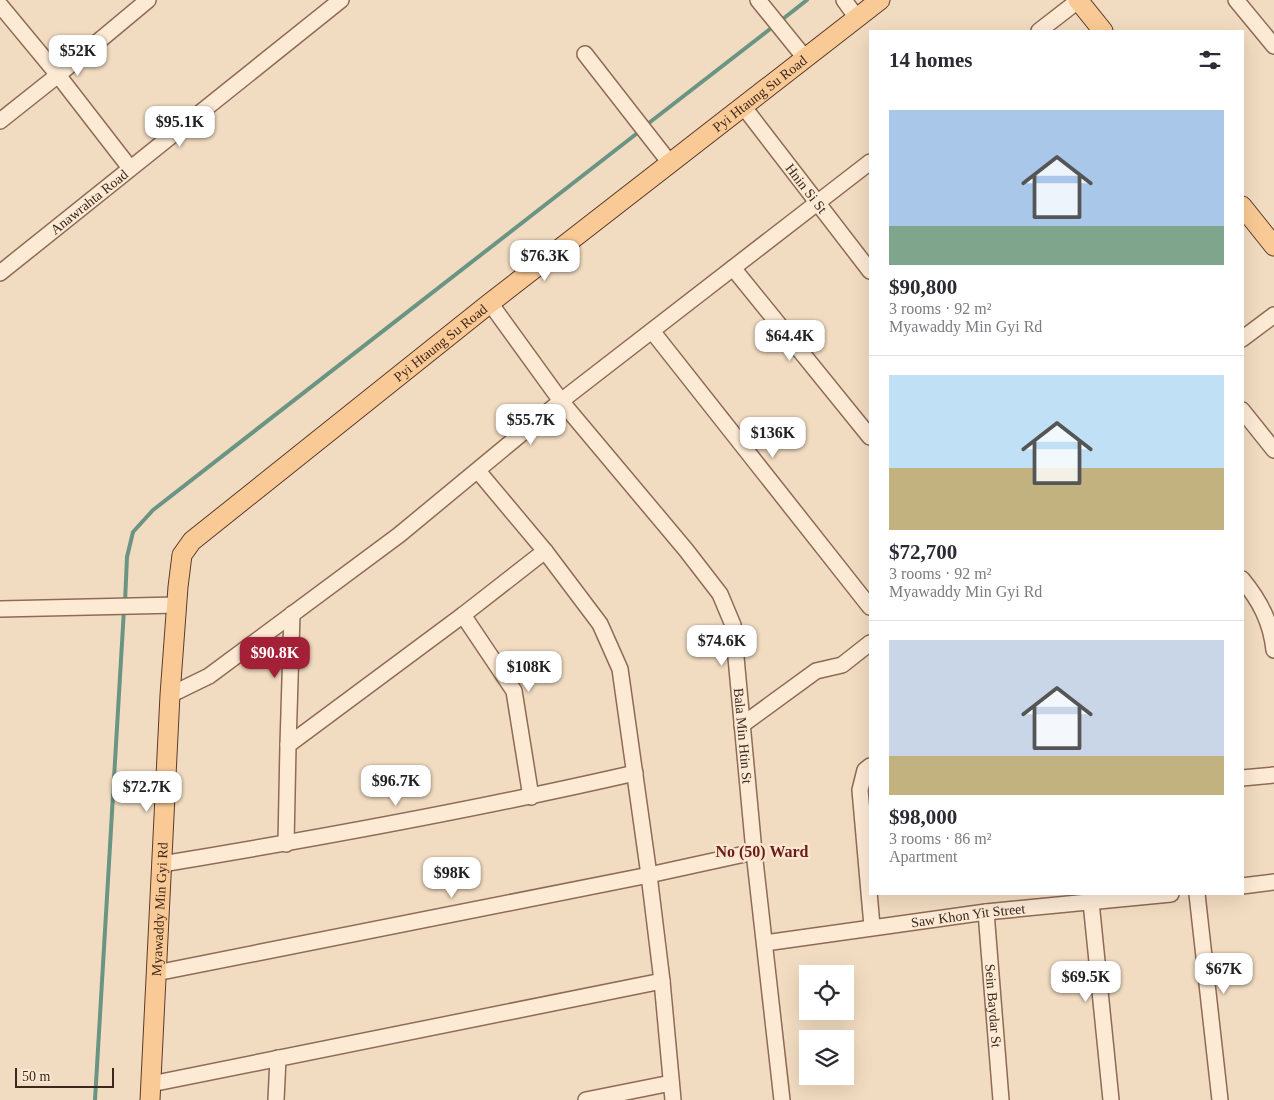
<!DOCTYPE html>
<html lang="en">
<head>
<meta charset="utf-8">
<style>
  :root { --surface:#fff; --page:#f2f2f3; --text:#2b2b33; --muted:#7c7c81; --line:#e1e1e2; --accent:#a42036 }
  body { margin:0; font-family:"Times New Roman",serif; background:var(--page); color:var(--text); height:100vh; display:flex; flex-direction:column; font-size:19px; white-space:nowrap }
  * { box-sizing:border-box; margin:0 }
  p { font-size:16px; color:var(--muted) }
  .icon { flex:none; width:28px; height:28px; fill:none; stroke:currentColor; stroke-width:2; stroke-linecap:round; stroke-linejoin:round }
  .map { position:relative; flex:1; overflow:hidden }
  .drawer { position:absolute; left:869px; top:30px; width:375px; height:865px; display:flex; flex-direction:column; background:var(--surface); border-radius:0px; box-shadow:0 5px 20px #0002 }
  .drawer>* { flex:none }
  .buttons { position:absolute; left:799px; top:965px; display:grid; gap:10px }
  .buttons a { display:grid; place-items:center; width:55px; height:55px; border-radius:0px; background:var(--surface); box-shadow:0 5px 20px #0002; font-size:25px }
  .scale { position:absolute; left:15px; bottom:12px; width:99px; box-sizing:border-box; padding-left:5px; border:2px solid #3c271c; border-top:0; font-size:14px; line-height:18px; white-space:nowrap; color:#3c271c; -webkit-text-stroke:4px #f9e7d2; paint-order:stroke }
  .price { position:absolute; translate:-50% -42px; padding:0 11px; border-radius:10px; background:#fff; color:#222; font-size:16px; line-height:32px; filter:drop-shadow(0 1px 2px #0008) }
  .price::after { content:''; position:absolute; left:50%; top:30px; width:15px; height:11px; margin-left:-8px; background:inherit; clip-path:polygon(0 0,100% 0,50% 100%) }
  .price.on { background:var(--accent); color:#fff }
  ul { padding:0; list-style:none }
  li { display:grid; align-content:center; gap:10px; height:265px; padding:0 20px }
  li+li { border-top:1px solid var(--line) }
  li span { display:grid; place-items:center; height:155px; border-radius:0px; color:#555 }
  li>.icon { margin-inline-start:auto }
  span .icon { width:90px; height:90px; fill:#fffc; stroke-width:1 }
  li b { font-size:21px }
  h2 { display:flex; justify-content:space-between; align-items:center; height:60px; padding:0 20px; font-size:21px }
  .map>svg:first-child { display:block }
</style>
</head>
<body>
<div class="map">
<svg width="1274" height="1100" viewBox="0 0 1274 1100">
  <rect width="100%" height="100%" fill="#f2dcc1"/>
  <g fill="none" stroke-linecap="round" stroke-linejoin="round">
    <g stroke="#6a9483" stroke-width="4">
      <path d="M 779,22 L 807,0"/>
      <path d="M 645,126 L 774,26"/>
      <path d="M 125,602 L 127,557 L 133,532 L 153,510 L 640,131"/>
      <path d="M 95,1100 L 124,609"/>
    </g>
    <defs>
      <g id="minor">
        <path d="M 758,0 L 805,58"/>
        <path d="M 844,0 L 857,18"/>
        <path d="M 1236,0 L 1274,46"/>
        <path d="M 0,5 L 58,75 L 130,168"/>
        <path d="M 1039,31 L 1079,0"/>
        <path d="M 585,54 L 670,163"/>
        <path id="s1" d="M 743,106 L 870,271"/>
        <path d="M 0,121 L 58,75 L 148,0"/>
        <path d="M 733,268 L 870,437"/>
        <path id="s2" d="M 0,273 L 341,0"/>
        <path id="s3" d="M 490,303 L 561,401 L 686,550 L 720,594 L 733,625 L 754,852 L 782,1100"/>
        <path d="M 652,331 L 870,607"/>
        <path d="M 1242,339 L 1274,315"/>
        <path d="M 1242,410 L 1274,450"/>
        <path d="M 478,471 L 545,551 L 600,624 L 620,669 L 649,875 L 662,981 L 673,1100"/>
        <path d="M 1242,579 C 1260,601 1271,622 1274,650"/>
        <path d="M 0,609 L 177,605"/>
        <path d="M 463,615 L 514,691 L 531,797"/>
        <path d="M 170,695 L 209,676 L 399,535 L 561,401 L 870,162"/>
        <path d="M 742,725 L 816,671 L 842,665 L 870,643"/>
        <path d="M 288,745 L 292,614"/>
        <path d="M 870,766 L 865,770 L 860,790 L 872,926"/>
        <path d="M 1242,778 L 1274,775"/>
        <path d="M 286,844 L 288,745 L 463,615 L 545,551"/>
        <path d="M 162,864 C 320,838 478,809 635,773"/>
        <path d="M 1242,886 L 1274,882"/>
        <path d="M 1197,894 L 1220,1100"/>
        <path d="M 1091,902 L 1111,1100"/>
        <path id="s4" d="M 986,912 L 1001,1100"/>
        <path id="s5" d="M 765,943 L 986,912 L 1171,894"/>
        <path d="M 156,973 L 649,875 L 754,852"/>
        <path d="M 151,1084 L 662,981"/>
        <path d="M 276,1100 L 278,1058"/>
        <path d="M 586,1100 L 671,1083"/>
      </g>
      <g id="major">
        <path d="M 1078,0 L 1103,31"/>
        <path d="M 1242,206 L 1274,246"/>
        <path id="s6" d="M 150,1100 L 170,695 L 178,587 L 182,555 L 192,541 L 490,303 L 880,0"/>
      </g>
    </defs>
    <use href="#minor" stroke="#8e6b56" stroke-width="18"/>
    <use href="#major" stroke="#5b3a2b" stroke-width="21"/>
    <use href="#minor" stroke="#fcead5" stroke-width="15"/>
    <use href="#major" stroke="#f9ca95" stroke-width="19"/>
  </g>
  <g text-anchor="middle" stroke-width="4.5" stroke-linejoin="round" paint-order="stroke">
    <g font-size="14" fill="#3c271c" stroke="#f9e7d2">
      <text dy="5" stroke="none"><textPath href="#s6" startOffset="1286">Pyi Htaung Su Road</textPath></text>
      <text dy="5" stroke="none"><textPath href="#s1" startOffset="104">Hnin Si St</textPath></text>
      <text dy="5" stroke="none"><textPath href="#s2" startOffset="114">Anawrahta Road</textPath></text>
      <text dy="5" stroke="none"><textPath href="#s6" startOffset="881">Pyi Htaung Su Road</textPath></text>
      <text dy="5" stroke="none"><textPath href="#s3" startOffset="516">Bala Min Htin St</textPath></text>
      <text dy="5" stroke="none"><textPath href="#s6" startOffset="191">Myawaddy Min Gyi Rd</textPath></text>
      <text dy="5" stroke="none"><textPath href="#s5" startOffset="205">Saw Khon Yit Street</textPath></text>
      <text dy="5" stroke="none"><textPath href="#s4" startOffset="94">Sein Baydar St</textPath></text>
    </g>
    <g font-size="16" font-weight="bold" fill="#6d1b17" stroke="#f9e7d2">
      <text x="762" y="857">No (50) Ward</text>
    </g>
  </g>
</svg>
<div class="buttons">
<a><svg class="icon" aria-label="locate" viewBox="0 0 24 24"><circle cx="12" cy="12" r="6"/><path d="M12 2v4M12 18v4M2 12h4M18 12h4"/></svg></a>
<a><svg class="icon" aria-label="layers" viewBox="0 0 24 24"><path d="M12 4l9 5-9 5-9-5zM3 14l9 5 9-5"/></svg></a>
</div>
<div class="scale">50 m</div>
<b class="price" style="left:78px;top:77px">$52K</b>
<b class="price" style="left:180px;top:148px">$95.1K</b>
<b class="price" style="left:545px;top:282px">$76.3K</b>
<b class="price" style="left:790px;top:362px">$64.4K</b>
<b class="price" style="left:531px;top:446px">$55.7K</b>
<b class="price" style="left:773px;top:459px">$136K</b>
<b class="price" style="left:722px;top:667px">$74.6K</b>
<b class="price on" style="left:275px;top:679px">$90.8K</b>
<b class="price" style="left:529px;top:693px">$108K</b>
<b class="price" style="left:396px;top:807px">$96.7K</b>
<b class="price" style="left:147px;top:813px">$72.7K</b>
<b class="price" style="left:452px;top:899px">$98K</b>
<b class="price" style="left:1224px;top:995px">$67K</b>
<b class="price" style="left:1086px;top:1003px">$69.5K</b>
<section class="drawer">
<h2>14 homes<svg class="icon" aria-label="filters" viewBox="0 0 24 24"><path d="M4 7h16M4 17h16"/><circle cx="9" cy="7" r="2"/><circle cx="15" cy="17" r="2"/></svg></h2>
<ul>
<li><span style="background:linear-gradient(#a9c7e8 75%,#7fa58c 0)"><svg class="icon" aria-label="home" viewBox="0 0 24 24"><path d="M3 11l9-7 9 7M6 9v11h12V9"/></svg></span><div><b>$90,800</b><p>3 rooms · 92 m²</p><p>Myawaddy Min Gyi Rd</p></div></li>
<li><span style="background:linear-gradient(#bfe0f5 60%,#c2b280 0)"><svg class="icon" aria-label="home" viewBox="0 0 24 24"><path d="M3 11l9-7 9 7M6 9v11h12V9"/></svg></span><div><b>$72,700</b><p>3 rooms · 92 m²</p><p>Myawaddy Min Gyi Rd</p></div></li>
<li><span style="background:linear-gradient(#c9d6e8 75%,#c2b280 0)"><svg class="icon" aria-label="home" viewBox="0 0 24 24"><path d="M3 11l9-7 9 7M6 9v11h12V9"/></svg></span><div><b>$98,000</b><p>3 rooms · 86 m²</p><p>Apartment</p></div></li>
</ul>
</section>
</div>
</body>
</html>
